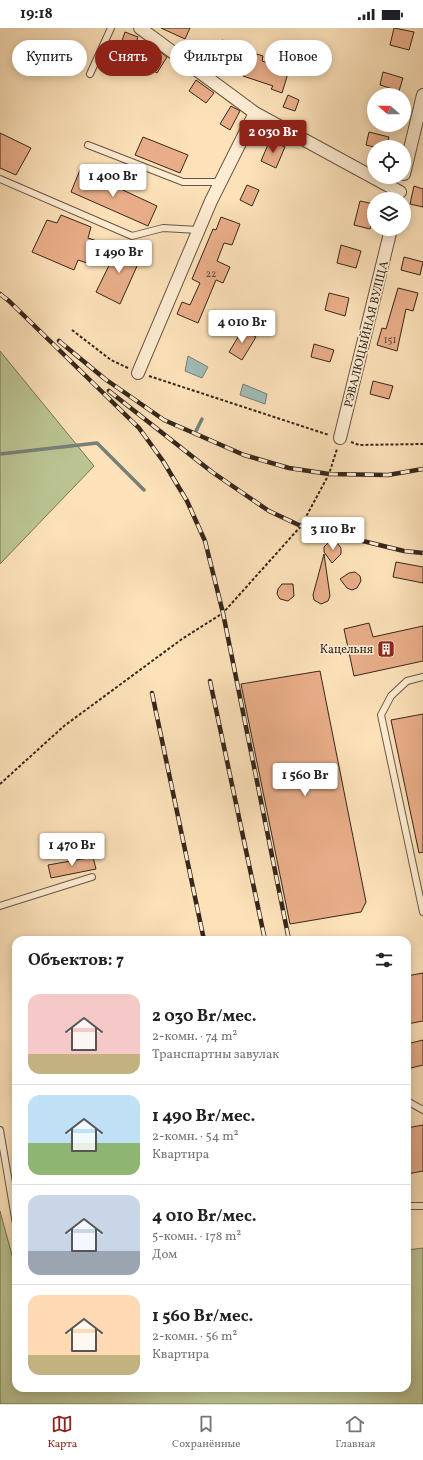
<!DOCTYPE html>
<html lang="ru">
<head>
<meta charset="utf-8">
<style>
  :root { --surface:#fff; --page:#f2f2f2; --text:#202124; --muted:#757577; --line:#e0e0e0; --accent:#8f2418 }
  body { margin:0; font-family:Vollkorn,serif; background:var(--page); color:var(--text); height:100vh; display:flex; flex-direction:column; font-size:15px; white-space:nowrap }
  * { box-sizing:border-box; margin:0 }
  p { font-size:13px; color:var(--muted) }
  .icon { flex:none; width:22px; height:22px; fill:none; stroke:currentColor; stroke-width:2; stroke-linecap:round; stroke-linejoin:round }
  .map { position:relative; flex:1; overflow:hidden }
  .side { position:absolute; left:12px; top:908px; width:399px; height:456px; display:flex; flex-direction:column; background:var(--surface); border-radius:12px; box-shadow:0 2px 10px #0003 }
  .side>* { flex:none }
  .top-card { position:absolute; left:12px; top:12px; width:399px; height:36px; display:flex; gap:8px }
  .needle { width:26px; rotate:290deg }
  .buttons { position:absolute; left:367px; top:60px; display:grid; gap:8px }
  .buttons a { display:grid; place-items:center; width:44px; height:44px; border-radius:50%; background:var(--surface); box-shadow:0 2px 10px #0003; font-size:20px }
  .price { position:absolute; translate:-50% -34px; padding:0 9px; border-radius:4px; background:#fff; color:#222; font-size:13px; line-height:26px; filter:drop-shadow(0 1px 2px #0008) }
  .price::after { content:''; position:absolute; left:50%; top:24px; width:12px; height:9px; margin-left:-6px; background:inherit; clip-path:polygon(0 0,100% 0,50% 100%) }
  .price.selected { background:var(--accent); color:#fff }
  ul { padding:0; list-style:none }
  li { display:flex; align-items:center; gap:12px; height:100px; padding:0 16px }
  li+li { border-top:1px solid var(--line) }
  li span { display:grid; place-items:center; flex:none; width:112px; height:80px; border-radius:12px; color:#555 }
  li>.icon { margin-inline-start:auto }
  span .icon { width:48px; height:48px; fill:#fffc; stroke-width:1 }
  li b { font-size:17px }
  h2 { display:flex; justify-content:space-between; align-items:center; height:48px; padding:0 16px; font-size:17px }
  .pill { padding:0 14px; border-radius:18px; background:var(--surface); box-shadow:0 2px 10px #0003; font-size:14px; line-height:36px }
  .pill.selected { background:var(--accent); color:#fff }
  .status { display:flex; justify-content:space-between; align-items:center; height:28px; padding:0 20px; background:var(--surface); direction:ltr }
  .status svg { height:11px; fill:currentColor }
  .menu { display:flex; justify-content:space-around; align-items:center; height:56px; border-top:1px solid var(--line); background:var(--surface); font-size:11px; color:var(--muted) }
  .menu a { display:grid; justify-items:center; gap:2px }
  .menu .selected { color:var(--accent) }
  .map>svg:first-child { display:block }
</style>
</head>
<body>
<div class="status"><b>19:18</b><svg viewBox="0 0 49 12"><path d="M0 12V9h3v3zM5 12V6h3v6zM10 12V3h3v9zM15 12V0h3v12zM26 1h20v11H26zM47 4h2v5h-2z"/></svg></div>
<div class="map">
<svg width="423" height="1376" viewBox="0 0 423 1376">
  <rect width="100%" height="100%" fill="#fce1b9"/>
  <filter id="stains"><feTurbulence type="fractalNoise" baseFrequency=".005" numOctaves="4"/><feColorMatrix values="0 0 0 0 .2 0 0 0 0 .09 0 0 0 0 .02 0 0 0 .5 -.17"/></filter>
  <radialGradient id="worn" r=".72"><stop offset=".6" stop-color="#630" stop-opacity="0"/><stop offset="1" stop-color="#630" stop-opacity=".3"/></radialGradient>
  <g fill="#bbc392" stroke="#787557">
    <path d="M 0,323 L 94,438 L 0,536 Z"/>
    <path d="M 0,1183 L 16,1242 L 16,1360 L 407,1360 L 407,1222 L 423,1220 L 423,1376 L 0,1376 Z"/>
  </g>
  <g fill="#a1bcb7" stroke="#768079">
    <path d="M 188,328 L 208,339 L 202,350 L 185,343 Z"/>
    <path d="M 243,356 L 267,366 L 265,376 L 240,367 Z"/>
  </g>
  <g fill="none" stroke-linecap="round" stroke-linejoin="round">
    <g stroke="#768079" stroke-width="3.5">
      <path d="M 196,403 L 202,391"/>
      <path d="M 0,426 L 97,415 L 144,462"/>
    </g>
  </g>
  <g fill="#e9ae89" stroke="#36271c">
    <path d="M 161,0 L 190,0 L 185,11 Z"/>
    <path d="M 394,0 L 414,4 L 409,22 L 390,17 Z"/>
    <path d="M 125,4 L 138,9 L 130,32 L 117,27 Z"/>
    <path d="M 222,12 L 235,16 L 234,19 L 263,28 L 262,33 L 289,42 L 282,65 L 271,61 L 273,58 L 243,48 L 244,46 L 215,36 Z"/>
    <path d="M 158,22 L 167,29 L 157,45 L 147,39 Z"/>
    <path d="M 383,44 L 403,50 L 399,63 L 380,57 Z"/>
    <path d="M 196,52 L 214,65 L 206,75 L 189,63 Z"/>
    <path d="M 288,67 L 299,72 L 295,83 L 283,79 Z"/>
    <path d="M 231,78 L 240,83 L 230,102 L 220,96 Z"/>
    <path d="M 369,104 L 389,109 L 386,119 L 374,119 L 366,117 Z"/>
    <path d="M 0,105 L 31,120 L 16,147 L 0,140 Z"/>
    <path d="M 143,109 L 188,127 L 180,145 L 135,127 Z"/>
    <path d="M 270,112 L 285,119 L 276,140 L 261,133 Z"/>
    <path d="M 80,142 L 157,178 L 148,198 L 71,164 Z"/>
    <path d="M 247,157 L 259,162 L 252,178 L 240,172 Z"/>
    <path d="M 414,158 L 423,161 L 423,179 L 410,176 Z"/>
    <path d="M 360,173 L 374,176 L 374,184 L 370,201 L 354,197 Z"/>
    <path d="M 61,187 L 91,199 L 88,210 L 97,213 L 87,235 L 78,232 L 74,242 L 32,224 L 47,192 L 57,195 Z"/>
    <path d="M 221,189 L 240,196 L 232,217 L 224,215 L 217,233 L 230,239 L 223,255 L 216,252 L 198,295 L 177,286 L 182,274 L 190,277 L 200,255 L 192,251 L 213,201 L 216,202 Z"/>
    <path d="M 119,217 L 142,227 L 120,276 L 96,264 Z"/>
    <path d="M 341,217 L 361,223 L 356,240 L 337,235 Z"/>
    <path d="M 404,229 L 423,234 L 420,247 L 401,242 Z"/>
    <path d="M 398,260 L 418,265 L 413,283 L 406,281 L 397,323 L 377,317 L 382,300 L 386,301 Z"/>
    <path d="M 329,265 L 349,270 L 345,288 L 325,282 Z"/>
    <path d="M 243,301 L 256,309 L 242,332 L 229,324 Z"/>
    <path d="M 314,316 L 334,322 L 330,334 L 311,329 Z"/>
    <path d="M 373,353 L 393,358 L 389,371 L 370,366 Z"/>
    <path d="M 329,514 L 337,515 L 341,520 L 341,526 L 332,535 L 324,524 L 324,519 Z"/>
    <path d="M 324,526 L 330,568 L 328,573 L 321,576 L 314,572 L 313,567 Z"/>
    <path d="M 396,534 L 423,539 L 423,555 L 393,549 Z"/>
    <path d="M 355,544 L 360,548 L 361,553 L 357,560 L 352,562 L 347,560 L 340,551 L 349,545 Z"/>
    <path d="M 282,556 L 293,556 L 294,568 L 288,573 L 280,571 L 277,566 L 278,561 Z"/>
    <path d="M 369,595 L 373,609 L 423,598 L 423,633 L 354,648 L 344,601 Z"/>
    <path d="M 320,643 L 366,874 L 361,884 L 290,896 L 241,656 Z"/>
    <path d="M 423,686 L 423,824 L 419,825 L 391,692 Z"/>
    <path d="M 93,829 L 96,841 L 51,850 L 48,837 Z"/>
    <path d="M 423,945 L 423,993 L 407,996 L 407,948 Z"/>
    <path d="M 423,1012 L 423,1037 L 407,1041 L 407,1016 Z"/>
    <path d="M 423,1097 L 423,1143 L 407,1146 L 407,1100 Z"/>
  </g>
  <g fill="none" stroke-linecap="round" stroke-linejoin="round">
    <defs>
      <g id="lane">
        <path d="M 90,46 L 111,0"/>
        <path d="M 88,117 L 183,154 L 221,154"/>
        <path d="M 0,151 L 132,208 L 163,200 L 198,202"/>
        <path d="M 423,649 L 407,653 L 391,668 L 381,687 L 423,884"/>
        <path d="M 0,878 L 92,849"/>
        <path d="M 407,1073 L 423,1082"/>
        <path d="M 0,1102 L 16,1196"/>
        <path d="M 407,1178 L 423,1178"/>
      </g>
      <g id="street">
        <path d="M 140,0 L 255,85 L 400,164"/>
        <path d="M 404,146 L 423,67"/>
        <path d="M 138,345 L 211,173 L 255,85"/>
        <path d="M 340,410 L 391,201"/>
      </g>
    </defs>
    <use href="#lane" stroke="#685643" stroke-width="8"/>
    <use href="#street" stroke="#685643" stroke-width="14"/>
    <g stroke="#36271c" stroke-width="2" stroke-dasharray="3 2" stroke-linecap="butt">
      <path d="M 72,302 L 111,332 L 128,340"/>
      <path d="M 149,348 L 329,407"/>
      <path d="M 351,414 L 359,417 L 423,416"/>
      <path d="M 0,756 L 64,698 L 182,611 L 223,585 L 301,498 L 329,446 L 337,421"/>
    </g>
    <use href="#lane" stroke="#fdecd2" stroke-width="6"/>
    <use href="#street" stroke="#fdecd2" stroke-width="12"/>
    <defs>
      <g id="rail">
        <path d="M 0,266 L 9,273 L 139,400 L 163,433 L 187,473 L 205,513 L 223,585 L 289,912"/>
        <path d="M 59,313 L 105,351 L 164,392 L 244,427 L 289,440 L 329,446 L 388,447 L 423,441"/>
        <path d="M 109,363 L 212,444 L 269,483 L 301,498 L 404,523 L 423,525"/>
        <path d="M 210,653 L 265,912"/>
        <path d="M 152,665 L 204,912"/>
      </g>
    </defs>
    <use href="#rail" stroke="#36271c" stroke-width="4.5"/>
    <use href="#rail" stroke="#fdecd2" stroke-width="3" stroke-dasharray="9" stroke-linecap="butt"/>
  </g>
  <defs>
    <symbol id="building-square" viewBox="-11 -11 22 22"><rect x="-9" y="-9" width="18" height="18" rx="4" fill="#8f2418" stroke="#fdecd2"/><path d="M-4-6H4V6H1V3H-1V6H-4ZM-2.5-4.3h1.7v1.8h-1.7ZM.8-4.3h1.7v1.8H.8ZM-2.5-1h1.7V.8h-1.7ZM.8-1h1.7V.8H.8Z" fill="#fff"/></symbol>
  </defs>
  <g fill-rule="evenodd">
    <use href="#building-square" x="376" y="611" width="20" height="20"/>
  </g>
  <g text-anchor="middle" stroke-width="3.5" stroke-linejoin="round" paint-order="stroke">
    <g font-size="10" fill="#634937">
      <text x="211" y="249">22</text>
      <text x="390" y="315">151</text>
    </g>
    <g font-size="12" fill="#36271c" stroke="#fdecd2">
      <text transform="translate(366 306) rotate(-76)" y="4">РЭВАЛЮЦЫЙНАЯ ВУЛІЦА</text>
    </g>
    <g font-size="12" fill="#36271c" stroke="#fdecd2" text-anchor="end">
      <text x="373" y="625">Кацельня</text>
    </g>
  </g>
  <rect width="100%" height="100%" filter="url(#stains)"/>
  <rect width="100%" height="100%" fill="url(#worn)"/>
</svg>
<div class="buttons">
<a><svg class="needle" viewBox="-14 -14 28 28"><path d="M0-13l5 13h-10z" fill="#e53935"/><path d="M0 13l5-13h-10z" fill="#757577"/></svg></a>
<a><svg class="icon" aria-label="locate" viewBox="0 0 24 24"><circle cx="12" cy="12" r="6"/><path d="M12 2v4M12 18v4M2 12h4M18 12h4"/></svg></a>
<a><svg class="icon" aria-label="layers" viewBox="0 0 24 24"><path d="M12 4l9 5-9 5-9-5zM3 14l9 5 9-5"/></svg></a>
</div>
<b class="price selected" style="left:273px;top:126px">2 030 Br</b>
<b class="price" style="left:113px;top:170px">1 400 Br</b>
<b class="price" style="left:119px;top:246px">1 490 Br</b>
<b class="price" style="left:242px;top:316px">4 010 Br</b>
<b class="price" style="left:333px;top:523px">3 110 Br</b>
<b class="price" style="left:305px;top:769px">1 560 Br</b>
<b class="price" style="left:72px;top:839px">1 470 Br</b>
<div class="top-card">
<a class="pill">Купить</a>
<a class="pill selected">Снять</a>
<a class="pill">Фильтры</a>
<a class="pill">Новое</a>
</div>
<section class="side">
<h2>Объектов: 7<svg class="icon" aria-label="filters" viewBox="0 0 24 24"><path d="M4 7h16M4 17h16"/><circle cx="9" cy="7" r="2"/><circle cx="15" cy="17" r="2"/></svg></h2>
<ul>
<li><span style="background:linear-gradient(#f6c9c9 75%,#c2b280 0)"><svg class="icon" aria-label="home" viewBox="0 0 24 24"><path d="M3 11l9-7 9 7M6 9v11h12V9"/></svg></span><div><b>2 030 Br/мес.</b><p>2-комн. · 74 m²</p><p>Транспартны завулак</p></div></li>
<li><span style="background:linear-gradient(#bfe0f5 60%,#8fb573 0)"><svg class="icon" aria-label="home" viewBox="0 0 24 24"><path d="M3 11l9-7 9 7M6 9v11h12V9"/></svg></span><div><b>1 490 Br/мес.</b><p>2-комн. · 54 m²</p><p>Квартира</p></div></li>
<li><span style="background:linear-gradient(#c9d6e8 70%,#9aa5b1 0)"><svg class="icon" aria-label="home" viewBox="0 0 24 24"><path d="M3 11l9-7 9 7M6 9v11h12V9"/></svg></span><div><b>4 010 Br/мес.</b><p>5-комн. · 178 m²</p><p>Дом</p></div></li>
<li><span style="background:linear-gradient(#ffd9b3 75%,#c2b280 0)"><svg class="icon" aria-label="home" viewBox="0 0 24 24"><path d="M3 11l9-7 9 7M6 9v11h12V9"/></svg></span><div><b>1 560 Br/мес.</b><p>2-комн. · 56 m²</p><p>Квартира</p></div></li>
</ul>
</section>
</div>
<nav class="menu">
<a class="selected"><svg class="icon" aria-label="map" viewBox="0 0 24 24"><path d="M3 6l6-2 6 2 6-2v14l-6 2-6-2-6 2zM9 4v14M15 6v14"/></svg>Карта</a>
<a><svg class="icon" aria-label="saved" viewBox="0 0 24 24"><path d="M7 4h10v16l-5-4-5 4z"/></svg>Сохранённые</a>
<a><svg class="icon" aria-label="home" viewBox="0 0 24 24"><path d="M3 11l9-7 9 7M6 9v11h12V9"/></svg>Главная</a>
</nav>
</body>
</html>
